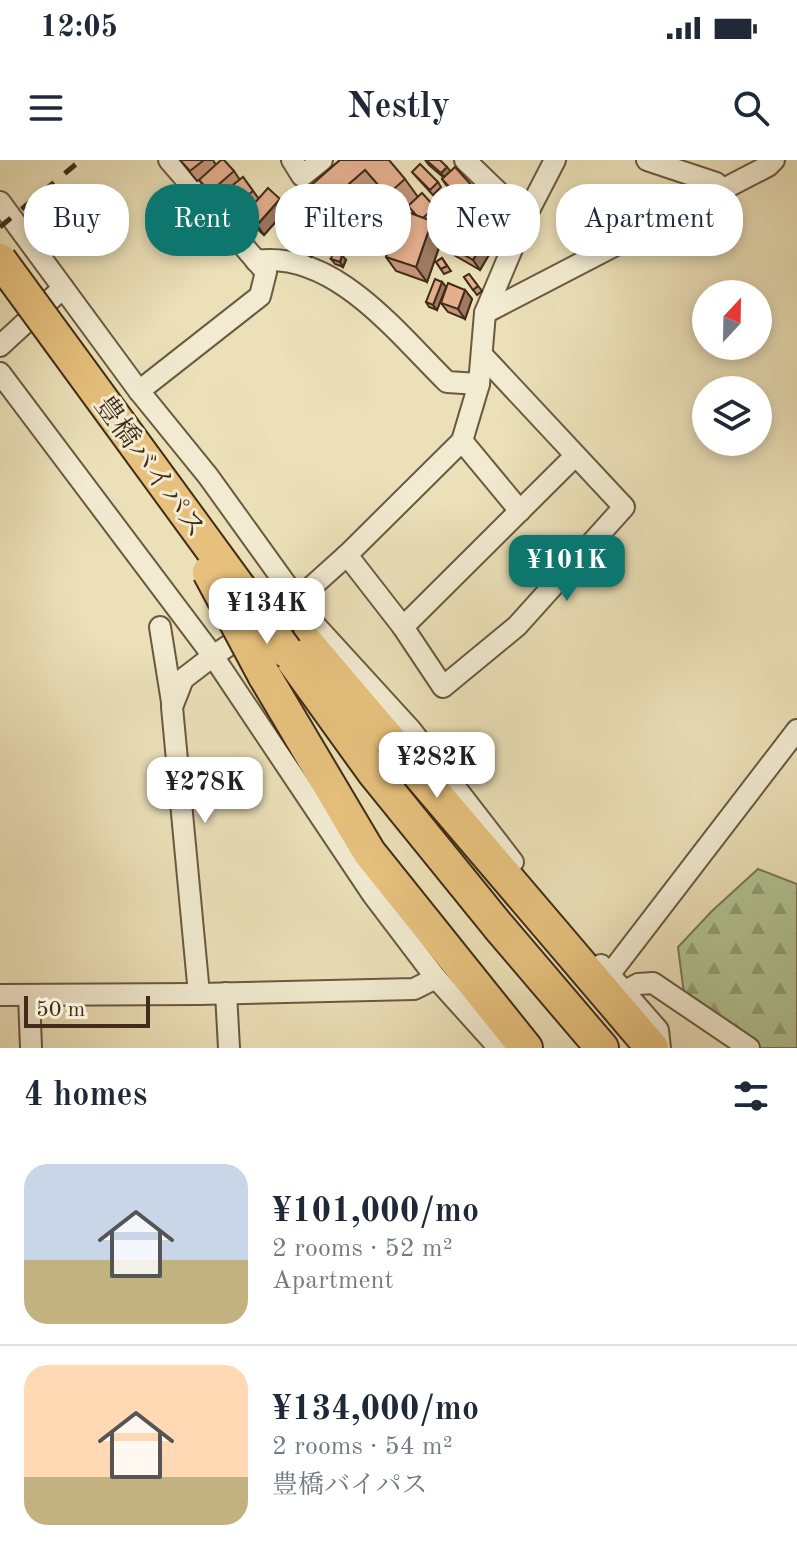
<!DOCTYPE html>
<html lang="en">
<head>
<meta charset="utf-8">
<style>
  :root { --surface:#fff; --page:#f6f6f7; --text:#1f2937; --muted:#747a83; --line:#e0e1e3; --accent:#0f766e }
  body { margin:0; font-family:"Old Standard TT","Noto Serif JP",serif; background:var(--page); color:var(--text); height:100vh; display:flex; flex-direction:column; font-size:30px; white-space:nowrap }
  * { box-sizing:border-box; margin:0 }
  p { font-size:26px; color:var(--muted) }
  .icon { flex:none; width:44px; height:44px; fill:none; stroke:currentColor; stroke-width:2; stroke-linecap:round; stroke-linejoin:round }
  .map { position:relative; height:888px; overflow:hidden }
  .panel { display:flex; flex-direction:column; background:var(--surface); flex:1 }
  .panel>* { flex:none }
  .guide { position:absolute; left:24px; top:24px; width:750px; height:72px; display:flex; gap:16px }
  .needle { width:52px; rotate:22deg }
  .buttons { position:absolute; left:692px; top:120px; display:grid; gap:16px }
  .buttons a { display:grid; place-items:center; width:80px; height:80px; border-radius:50%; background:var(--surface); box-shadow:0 4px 12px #0003; font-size:40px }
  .scale { position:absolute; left:24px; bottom:20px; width:126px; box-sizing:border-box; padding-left:8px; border:4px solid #402c18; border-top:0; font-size:22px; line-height:28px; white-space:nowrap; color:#402c18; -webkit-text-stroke:6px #f2ebd1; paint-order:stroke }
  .price { position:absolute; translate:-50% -68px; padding:0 18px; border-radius:16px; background:#fff; color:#222; font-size:26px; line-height:52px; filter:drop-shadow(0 2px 4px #0008) }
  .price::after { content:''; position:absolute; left:50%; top:48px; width:24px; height:18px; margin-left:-12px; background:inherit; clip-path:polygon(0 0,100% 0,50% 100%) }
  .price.selected { background:var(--accent); color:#fff }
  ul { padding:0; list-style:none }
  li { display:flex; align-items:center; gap:24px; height:200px; padding:0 24px }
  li+li { border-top:2px solid var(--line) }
  li span { display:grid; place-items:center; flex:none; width:224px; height:160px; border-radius:24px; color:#555 }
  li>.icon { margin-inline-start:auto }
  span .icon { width:96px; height:96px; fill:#fffc; stroke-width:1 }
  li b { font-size:34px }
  h2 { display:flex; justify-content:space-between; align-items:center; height:96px; padding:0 24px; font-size:34px }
  .tag { padding:0 28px; border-radius:32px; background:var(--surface); box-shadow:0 4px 12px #0003; font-size:28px; line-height:72px }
  .tag.selected { background:var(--accent); color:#fff }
  .status { display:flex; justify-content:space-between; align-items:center; height:56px; padding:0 40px; background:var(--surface); direction:ltr }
  .status svg { height:22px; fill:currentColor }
  header { display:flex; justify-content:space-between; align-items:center; height:104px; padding:0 24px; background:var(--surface); font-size:36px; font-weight:600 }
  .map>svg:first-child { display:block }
</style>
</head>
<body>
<div class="status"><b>12:05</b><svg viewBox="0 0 49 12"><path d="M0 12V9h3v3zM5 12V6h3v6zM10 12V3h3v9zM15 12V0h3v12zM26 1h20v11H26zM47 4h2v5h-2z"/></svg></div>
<header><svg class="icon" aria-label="menu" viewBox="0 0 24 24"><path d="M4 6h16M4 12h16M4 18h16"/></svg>Nestly<svg class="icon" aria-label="search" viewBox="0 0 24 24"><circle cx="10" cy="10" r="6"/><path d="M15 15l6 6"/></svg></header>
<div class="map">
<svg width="797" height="888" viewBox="0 0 797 888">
  <defs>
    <pattern id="forest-firs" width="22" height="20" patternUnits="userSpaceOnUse" patternTransform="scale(2)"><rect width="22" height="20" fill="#b2c393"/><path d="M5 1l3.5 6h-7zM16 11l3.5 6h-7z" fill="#929f77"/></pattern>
  </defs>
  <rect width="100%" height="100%" fill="#ebe0b8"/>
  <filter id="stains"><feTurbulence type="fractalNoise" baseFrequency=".0025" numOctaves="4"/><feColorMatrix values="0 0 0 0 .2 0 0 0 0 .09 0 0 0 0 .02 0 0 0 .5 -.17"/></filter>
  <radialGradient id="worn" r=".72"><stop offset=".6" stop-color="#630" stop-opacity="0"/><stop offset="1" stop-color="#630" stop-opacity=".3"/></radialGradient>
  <path fill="url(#forest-firs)" stroke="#797856" stroke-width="2" d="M 758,709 L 797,724 L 797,888 L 743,888 L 684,834 L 678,787 L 712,751 Z"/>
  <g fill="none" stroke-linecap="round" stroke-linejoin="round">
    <defs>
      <g id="minor">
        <path d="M 292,0 L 302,16 L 322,0"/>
        <path d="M 465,0 L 525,58"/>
        <path d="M 647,0 L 716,23 L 723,30"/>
        <path d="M 0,42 L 139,231 L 208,316 L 316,466 L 411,570 L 513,702"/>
        <path d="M 256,101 C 334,90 397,173 447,222 L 479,224"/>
        <path d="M 485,153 L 768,6 L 774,0"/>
        <path d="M 0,186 L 63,128"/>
        <path d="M 0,213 L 213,496 L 373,735 L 436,818 L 499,888"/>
        <path d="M 139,231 L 260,136 L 266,112 L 169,0"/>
        <path d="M 462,281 L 520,351"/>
        <path d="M 347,395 L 403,467 L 443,527 L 517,466 L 624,347 L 483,196"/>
        <path d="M 160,467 L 172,542"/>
        <path d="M 403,467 L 575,296"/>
        <path d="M 601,805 L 658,870 L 660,888"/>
        <path d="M 609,815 L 797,570"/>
        <path d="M 625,831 L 638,824 L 653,823 L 749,888"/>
        <path d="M 226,833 L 229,888"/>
        <path d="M 199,834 L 172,547 L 183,519 L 213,496 L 297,440 L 347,395 L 462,281 L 479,224 L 485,153 L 525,58 L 555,0"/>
        <path d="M 0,835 L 199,834 L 414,829 L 436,818"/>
        <path d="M 29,835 L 31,888"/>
      </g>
      <g id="trunk">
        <path d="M 306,482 L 652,888"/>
        <path d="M 286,491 L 374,613 L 498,766 L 602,888"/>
        <path d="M 264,515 L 369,692 L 526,888"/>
      </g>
    </defs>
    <use href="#minor" stroke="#6b5940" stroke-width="24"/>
    <use href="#trunk" stroke="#402c18" stroke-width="36"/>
    <use href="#minor" stroke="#f2ebd1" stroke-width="20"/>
    <use href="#trunk" stroke="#e6c07c" stroke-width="32"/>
    <path stroke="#402c18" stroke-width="5" stroke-dasharray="14 14" stroke-linecap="butt" d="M 0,67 L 81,0"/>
    <defs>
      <g id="trunk-bridge">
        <path d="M 0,100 L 286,491"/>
        <path d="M 209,412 L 264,515"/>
      </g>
    </defs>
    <use href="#trunk-bridge" stroke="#402c18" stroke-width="36" stroke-linecap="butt"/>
    <use href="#trunk-bridge" stroke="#e6c07c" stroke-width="32"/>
  </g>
  <g fill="#c5967a" stroke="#402c18" stroke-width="2" fill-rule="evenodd">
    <path d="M 180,0 L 213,0 L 216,5 L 234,11 L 240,20 L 243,17 L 259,39 L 286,47 L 340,0 L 405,19 L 418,37 L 435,47 L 442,57 L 434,64 L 443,76 L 427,122 L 396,111 L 386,97 L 401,54 L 379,29 L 332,69 L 336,74 L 311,97 L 291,74 L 279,58 L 264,75 L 252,64 L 245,54 L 251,48 L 236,59 L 221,39 L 217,42 L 199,20 L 197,21 ZM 409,46 L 415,55 L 404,51 Z"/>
    <path d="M 425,0 L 450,11 L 475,29 L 482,39 L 469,51 L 449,29 L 442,19 L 443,17 L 429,5 Z"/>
    <path d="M 412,12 L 438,22 L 441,27 L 433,35 Z"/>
    <path d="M 480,47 L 506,57 L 509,62 L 502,69 L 483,52 Z"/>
    <path d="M 480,74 L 499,75 L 502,80 L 493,89 Z"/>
    <path d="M 447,85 L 490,93 L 480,110 L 454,95 Z"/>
    <path d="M 442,98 L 451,111 L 444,114 L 436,102 Z"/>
    <path d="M 331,99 L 346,100 L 343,107 L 335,104 Z"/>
    <path d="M 469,114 L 482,131 L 477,135 L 464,117 Z"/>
    <path d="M 442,122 L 446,127 L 437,150 L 429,147 L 426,142 Z"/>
    <path d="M 465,130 L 472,139 L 465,159 L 448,152 L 441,143 Z"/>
  </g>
  <g fill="#a07a63" stroke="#402c18" stroke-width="2">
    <path d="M 447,7 L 451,12 L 445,18 L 441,13 Z"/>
    <path d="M 280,39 L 287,49 L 264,75 L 257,65 Z"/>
    <path d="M 506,57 L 509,62 L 502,69 L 499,64 Z"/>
    <path d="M 432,61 L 443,76 L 427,122 L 416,107 Z"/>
    <path d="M 483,83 L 490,93 L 480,110 L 473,100 Z"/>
    <path d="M 342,95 L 346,100 L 343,107 L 340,102 Z"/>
    <path d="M 442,122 L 446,127 L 437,150 L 433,145 Z"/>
    <path d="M 465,130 L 472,139 L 465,159 L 458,149 Z"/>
  </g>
  <g fill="#e5af8e" stroke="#402c18" stroke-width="2">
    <path d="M 180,0 L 204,0 L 190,11 Z"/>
    <path d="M 221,0 L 224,0 L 234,11 L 210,32 L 199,20 Z"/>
    <path d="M 340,0 L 389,0 L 405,19 L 387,35 L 365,10 L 318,51 L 323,55 L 297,77 L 277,55 Z"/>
    <path d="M 426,0 L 440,0 L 447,7 L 441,13 Z"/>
    <path d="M 420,4 L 438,22 L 430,30 L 412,12 Z"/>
    <path d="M 455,7 L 475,29 L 462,41 L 442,19 Z"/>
    <path d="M 243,17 L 253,31 L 229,49 L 219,36 Z"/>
    <path d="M 268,28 L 280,39 L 257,65 L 245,54 Z"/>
    <path d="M 422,33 L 435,47 L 423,58 L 417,56 L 408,46 Z"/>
    <path d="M 486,40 L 506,57 L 499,64 L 480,47 Z"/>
    <path d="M 402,50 L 432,61 L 416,107 L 386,97 Z"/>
    <path d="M 489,65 L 499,75 L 490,84 L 480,74 Z"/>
    <path d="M 456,68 L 483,83 L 473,100 L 447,85 Z"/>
    <path d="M 333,92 L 342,95 L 340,102 L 331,99 Z"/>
    <path d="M 442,98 L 447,106 L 441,109 L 436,102 Z"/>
    <path d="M 469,114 L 478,126 L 473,130 L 464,117 Z"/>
    <path d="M 435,119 L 442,122 L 433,145 L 426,142 Z"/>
    <path d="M 448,123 L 465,130 L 458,149 L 441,143 Z"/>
  </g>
  <g text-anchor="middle" stroke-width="6" stroke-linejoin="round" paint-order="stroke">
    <g font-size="28" fill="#402c18" stroke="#f2ebd1">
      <text transform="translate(151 306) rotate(54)" y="10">豊橋バイパス</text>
    </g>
  </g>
  <rect width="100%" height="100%" filter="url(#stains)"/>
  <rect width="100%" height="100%" fill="url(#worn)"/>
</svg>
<div class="buttons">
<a><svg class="needle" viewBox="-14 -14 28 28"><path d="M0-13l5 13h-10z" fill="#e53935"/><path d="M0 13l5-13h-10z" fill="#747a83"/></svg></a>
<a><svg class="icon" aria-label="layers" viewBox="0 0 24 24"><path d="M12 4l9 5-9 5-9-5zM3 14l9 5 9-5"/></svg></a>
</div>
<div class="scale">50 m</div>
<b class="price selected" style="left:567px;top:443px">¥101K</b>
<b class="price" style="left:267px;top:486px">¥134K</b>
<b class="price" style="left:437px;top:640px">¥282K</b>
<b class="price" style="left:205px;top:665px">¥278K</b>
<div class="guide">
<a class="tag">Buy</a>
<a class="tag selected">Rent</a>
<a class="tag">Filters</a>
<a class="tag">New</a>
<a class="tag">Apartment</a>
</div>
</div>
<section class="panel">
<h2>4 homes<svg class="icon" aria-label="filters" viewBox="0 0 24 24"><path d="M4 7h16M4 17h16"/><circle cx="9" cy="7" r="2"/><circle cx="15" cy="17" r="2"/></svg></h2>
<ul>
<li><span style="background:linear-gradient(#c9d6e8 60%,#c2b280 0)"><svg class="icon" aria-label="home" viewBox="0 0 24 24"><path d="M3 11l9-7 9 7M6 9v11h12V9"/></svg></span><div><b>¥101,000/mo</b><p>2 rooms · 52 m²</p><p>Apartment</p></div></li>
<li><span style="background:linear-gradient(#ffd9b3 70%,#c2b280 0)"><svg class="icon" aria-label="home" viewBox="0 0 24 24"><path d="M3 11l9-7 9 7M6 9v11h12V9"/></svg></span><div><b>¥134,000/mo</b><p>2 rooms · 54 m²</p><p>豊橋バイパス</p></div></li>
</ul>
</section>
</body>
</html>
